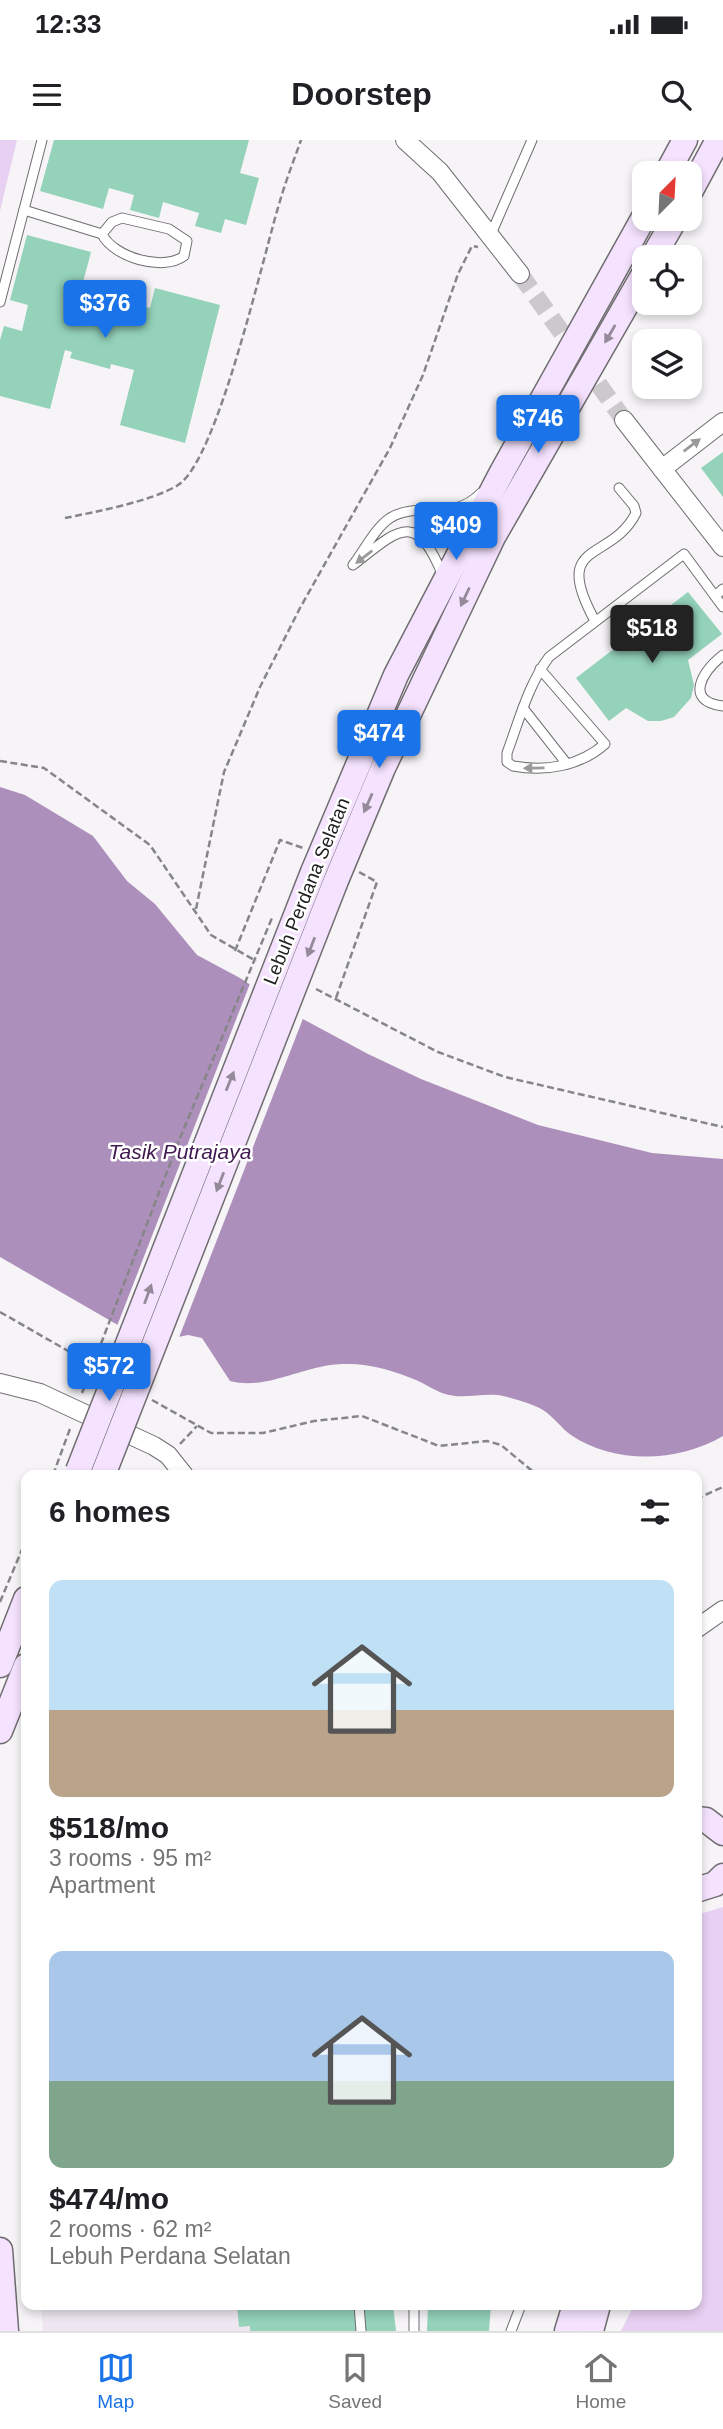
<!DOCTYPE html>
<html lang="en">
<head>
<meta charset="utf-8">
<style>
  :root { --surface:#fff; --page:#f6f6f6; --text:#202124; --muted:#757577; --line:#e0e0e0; --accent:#1a73e8 }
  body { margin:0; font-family:Helvetica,sans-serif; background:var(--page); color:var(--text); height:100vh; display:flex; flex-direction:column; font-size:26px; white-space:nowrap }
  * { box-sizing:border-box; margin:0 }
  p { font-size:23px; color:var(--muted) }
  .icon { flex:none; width:38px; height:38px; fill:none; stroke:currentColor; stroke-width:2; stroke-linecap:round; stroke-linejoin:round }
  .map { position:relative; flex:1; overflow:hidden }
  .details { position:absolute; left:21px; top:1330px; width:681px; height:840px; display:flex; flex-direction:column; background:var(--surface); border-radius:14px; box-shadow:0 4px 10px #0003 }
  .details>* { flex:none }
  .needle { width:46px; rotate:24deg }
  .tools { position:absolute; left:632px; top:21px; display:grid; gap:14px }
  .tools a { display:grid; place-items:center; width:70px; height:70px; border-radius:14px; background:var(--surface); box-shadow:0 4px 10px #0003; font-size:35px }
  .price { position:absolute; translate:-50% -60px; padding:0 16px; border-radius:7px; background:var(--accent); color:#fff; font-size:23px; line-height:46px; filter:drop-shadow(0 2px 4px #0008) }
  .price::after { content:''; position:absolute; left:50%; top:42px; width:21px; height:16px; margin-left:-10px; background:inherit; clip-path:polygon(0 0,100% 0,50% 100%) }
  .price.on { background:#222; color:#fff }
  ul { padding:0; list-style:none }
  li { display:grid; align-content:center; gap:14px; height:371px; padding:0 28px }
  li span { display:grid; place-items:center; height:217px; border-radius:14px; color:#555 }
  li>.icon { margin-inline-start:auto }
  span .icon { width:126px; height:126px; fill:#fffc; stroke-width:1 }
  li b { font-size:30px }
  h2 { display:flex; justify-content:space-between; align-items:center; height:84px; padding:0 28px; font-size:30px }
  .status { display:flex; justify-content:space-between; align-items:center; height:49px; padding:0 35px; background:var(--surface); direction:ltr }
  .status svg { height:19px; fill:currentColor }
  header { display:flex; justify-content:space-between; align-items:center; height:91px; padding:0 28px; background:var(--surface); font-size:32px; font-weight:800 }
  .dock { display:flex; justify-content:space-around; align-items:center; height:98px; border-top:2px solid var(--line); background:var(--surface); font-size:19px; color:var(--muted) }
  .dock a { display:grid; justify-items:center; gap:4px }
  .dock .on { color:var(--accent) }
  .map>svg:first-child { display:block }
</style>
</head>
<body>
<div class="status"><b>12:33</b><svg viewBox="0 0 49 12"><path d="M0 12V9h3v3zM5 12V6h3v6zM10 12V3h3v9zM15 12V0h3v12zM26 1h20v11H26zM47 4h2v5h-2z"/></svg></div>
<header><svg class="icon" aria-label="menu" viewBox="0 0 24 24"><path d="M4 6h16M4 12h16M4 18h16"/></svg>Doorstep<svg class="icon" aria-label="search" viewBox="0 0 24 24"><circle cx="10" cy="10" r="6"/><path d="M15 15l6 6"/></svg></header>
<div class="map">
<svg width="723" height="2191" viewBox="0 0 723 2191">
  <rect width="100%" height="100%" fill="#f6f4f7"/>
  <path fill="#eee7f1" d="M 41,2165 L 393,2165 L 396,2191 L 43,2191 Z"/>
  <g fill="#e8d0f3">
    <path d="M 0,0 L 17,0 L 0,71 Z"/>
    <path d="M 723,1767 L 723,2191 L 621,2191 L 634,2165 L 696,2165 L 697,1775 Z"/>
  </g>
  <path fill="#ad8fbb" d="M 0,647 L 25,655 L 93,696 L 127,741 L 155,764 L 197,815 L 240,838 L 301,878 L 368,914 L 421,939 L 538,985 L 652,1013 L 723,1019 L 723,1296 C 679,1322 615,1325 571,1295 C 561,1288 554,1277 543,1270 C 533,1264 515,1259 503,1256 C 484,1252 464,1260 445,1254 C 435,1251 426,1244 416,1240 C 395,1231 368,1223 344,1224 C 305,1224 268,1251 230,1241 L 202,1198 L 188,1195 L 149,1203 L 0,1117 Z"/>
  <path fill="#f6f4f7" d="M 251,841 L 304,876 L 178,1200 L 148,1206 L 117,1186 Z"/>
  <g fill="#94d2ba">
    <path d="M 54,0 L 249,0 L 240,33 L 259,38 L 246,85 L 225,79 L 221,93 L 195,86 L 199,73 L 163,62 L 159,78 L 130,70 L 134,55 L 109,48 L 103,69 L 40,51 Z"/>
    <path d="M 27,95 L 91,112 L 81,150 L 150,168 L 155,148 L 220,165 L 185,303 L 120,285 L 134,230 L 111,224 L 110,229 L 70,218 L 72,212 L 65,210 L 50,269 L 0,256 L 0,200 L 4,186 L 22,191 L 28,165 L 10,160 Z"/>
    <path d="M 723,312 L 723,357 L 701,328 Z"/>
    <path d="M 688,452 L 722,494 L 688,520 L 694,545 L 691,558 L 674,577 L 661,581 L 648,581 L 626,568 L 609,581 L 576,538 Z"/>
    <path d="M 237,2165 L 393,2165 L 396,2191 L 250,2191 L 250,2186 L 239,2187 Z"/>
    <path d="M 428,2165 L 491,2165 L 489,2191 L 427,2191 Z"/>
  </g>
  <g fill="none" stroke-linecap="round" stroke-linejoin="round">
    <path stroke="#cbc9cc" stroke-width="18" stroke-dasharray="18 9" stroke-linecap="butt" d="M 520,134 L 624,280"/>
    <defs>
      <g id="lane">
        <path d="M 24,70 L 102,94"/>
        <path d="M 122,78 L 169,89 L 187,101 L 184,116 C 163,132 113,117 102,94 L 112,82 Z"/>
        <path d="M 491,94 L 532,0"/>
        <path d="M 0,162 L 42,0"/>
        <path d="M 443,436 C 416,369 399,389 353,425 C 364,411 375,388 390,378 C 420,360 452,383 481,353"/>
        <path d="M 715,456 L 723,449"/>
        <path d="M 595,481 C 550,399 611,423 636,373 L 634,366 L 619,348"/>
        <path d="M 723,515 C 703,531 683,561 723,566"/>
        <path d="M 540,529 L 605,604 C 580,626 546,632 513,626 L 507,622 L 507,613 C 519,581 528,545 549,517 L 684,414 L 723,467"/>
        <path d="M 523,568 L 567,624"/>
        <path d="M 359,2165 L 361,2191"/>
        <path d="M 414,2165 L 414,2191"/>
        <path d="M 511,2191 L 521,2165"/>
      </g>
      <g id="street">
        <path d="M 405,0 L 440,32 L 520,134"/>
        <path d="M 624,280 L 723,407"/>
        <path d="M 662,329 L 723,282"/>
        <path d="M 0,1243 L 40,1253 L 154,1306 L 168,1315 L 184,1335"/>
        <path d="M 696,1489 L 723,1470"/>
      </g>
      <g id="secondary">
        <path d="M 667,33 L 685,0"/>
        <path d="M 690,52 L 718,0"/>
        <path d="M 653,117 L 675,79"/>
        <path d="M 313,732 L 396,535 L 502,332 L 644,77"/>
        <path d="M 335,743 L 383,628 L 493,397 L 644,134"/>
        <path d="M 0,1525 L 26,1459"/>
        <path d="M 0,1591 L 26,1526"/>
        <path d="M 696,1679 L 706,1680 L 723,1693"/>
        <path d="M 696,1750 L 715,1744 L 723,1736"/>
        <path d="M 0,2110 L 6,2191"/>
        <path d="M 567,2191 L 575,2165"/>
        <path d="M 591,2191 L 598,2165"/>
      </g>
    </defs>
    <use href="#lane" stroke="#6f6d70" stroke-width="11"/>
    <use href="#street" stroke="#6f6d70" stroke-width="20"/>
    <use href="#secondary" stroke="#6f6d70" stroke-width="27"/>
    <g stroke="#868587" stroke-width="2.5" stroke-dasharray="7 3.5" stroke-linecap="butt">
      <path d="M 65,378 C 95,372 153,361 178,345 C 218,320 264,112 280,61 C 286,40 294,20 301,0"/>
      <path d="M 0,621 L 44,628 L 150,705 L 211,795 L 256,821"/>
      <path d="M 196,769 L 224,632 L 233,611 L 260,547 L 300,468 L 390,308 L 423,235 L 458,134 L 472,106 L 478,107"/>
      <path d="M 235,811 L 280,700 L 303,708"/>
      <path d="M 316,849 L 438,912 L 505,937 L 723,987"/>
      <path d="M 336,858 L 377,742 L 359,732"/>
      <path d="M 0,1172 L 98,1228"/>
      <path d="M 82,1253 L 180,998 L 272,778"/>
      <path d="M 152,1260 L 211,1293 L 263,1293 L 314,1281 L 362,1276 L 439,1306 L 487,1301 L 501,1305 L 537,1335"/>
      <path d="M 180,1304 L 197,1286"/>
      <path d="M 53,1335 L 71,1286"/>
      <path d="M 696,1359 L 723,1347"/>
      <path d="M 0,1462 L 26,1400"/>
    </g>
    <use href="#lane" stroke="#fff" stroke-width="9"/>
    <use href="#street" stroke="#fff" stroke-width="18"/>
    <use href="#secondary" stroke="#f5e2fe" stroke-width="24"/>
    <defs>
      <g id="secondary-bridge">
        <path d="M 78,1331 L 313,732"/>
        <path d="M 103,1335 L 335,743"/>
      </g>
    </defs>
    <use href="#secondary-bridge" stroke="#6f6d70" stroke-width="27" stroke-linecap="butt"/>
    <use href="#secondary-bridge" stroke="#f5e2fe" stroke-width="24"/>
  </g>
  <defs><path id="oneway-solid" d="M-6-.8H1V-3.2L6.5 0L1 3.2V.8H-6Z" transform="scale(1.75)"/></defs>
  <g fill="#958a9a">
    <use href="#oneway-solid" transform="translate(610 194) rotate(120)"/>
    <use href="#oneway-solid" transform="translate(465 457) rotate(115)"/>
    <use href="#oneway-solid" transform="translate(368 663) rotate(114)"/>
    <use href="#oneway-solid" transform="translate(311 807) rotate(111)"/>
    <use href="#oneway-solid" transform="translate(230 941) rotate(-68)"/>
    <use href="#oneway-solid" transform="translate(220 1042) rotate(111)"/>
    <use href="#oneway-solid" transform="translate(148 1154) rotate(-70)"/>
  </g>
  <g fill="#9a9a9a">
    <use href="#oneway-solid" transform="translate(692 305) rotate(-37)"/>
    <use href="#oneway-solid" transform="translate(364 417) rotate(142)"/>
    <use href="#oneway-solid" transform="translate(534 628) rotate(179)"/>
  </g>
  <g text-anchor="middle" stroke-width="5" stroke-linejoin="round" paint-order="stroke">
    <g font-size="19" fill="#1f1e1f" stroke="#fff">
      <text transform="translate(306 751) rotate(-68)" y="7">Lebuh Perdana Selatan</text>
    </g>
    <g font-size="21" font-style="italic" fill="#401950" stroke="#fff">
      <text x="180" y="1019">Tasik Putrajaya</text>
    </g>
  </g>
</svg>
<div class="tools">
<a><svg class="needle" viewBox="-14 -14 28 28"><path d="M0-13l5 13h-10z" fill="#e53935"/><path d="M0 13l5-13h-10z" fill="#757577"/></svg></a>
<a><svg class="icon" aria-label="locate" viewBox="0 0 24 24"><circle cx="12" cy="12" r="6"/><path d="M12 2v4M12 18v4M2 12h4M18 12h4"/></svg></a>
<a><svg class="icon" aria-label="layers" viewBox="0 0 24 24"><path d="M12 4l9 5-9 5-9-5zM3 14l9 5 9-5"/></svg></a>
</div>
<b class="price" style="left:105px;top:200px">$376</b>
<b class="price" style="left:538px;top:315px">$746</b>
<b class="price" style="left:456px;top:422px">$409</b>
<b class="price on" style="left:652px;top:525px">$518</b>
<b class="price" style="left:379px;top:630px">$474</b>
<b class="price" style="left:109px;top:1263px">$572</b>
<section class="details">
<h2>6 homes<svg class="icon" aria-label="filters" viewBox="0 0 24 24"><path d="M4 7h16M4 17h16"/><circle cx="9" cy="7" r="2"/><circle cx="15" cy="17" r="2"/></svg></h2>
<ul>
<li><span style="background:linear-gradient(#bfe0f5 60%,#b9a48a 0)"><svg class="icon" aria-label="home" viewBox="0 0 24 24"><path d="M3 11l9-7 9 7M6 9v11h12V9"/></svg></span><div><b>$518/mo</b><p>3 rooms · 95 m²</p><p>Apartment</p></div></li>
<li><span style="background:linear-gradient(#a9c7e8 60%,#7fa58c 0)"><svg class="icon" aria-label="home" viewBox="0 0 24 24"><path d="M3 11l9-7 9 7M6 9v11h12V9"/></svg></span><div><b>$474/mo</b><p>2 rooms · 62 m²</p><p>Lebuh Perdana Selatan</p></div></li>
</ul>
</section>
</div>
<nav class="dock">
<a class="on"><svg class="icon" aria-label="map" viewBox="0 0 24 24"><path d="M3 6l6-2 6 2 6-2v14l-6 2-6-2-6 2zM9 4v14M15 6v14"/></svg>Map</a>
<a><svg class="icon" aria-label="saved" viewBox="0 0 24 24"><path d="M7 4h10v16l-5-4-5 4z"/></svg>Saved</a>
<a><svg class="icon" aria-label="home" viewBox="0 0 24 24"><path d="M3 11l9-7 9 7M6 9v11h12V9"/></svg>Home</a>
</nav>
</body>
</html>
